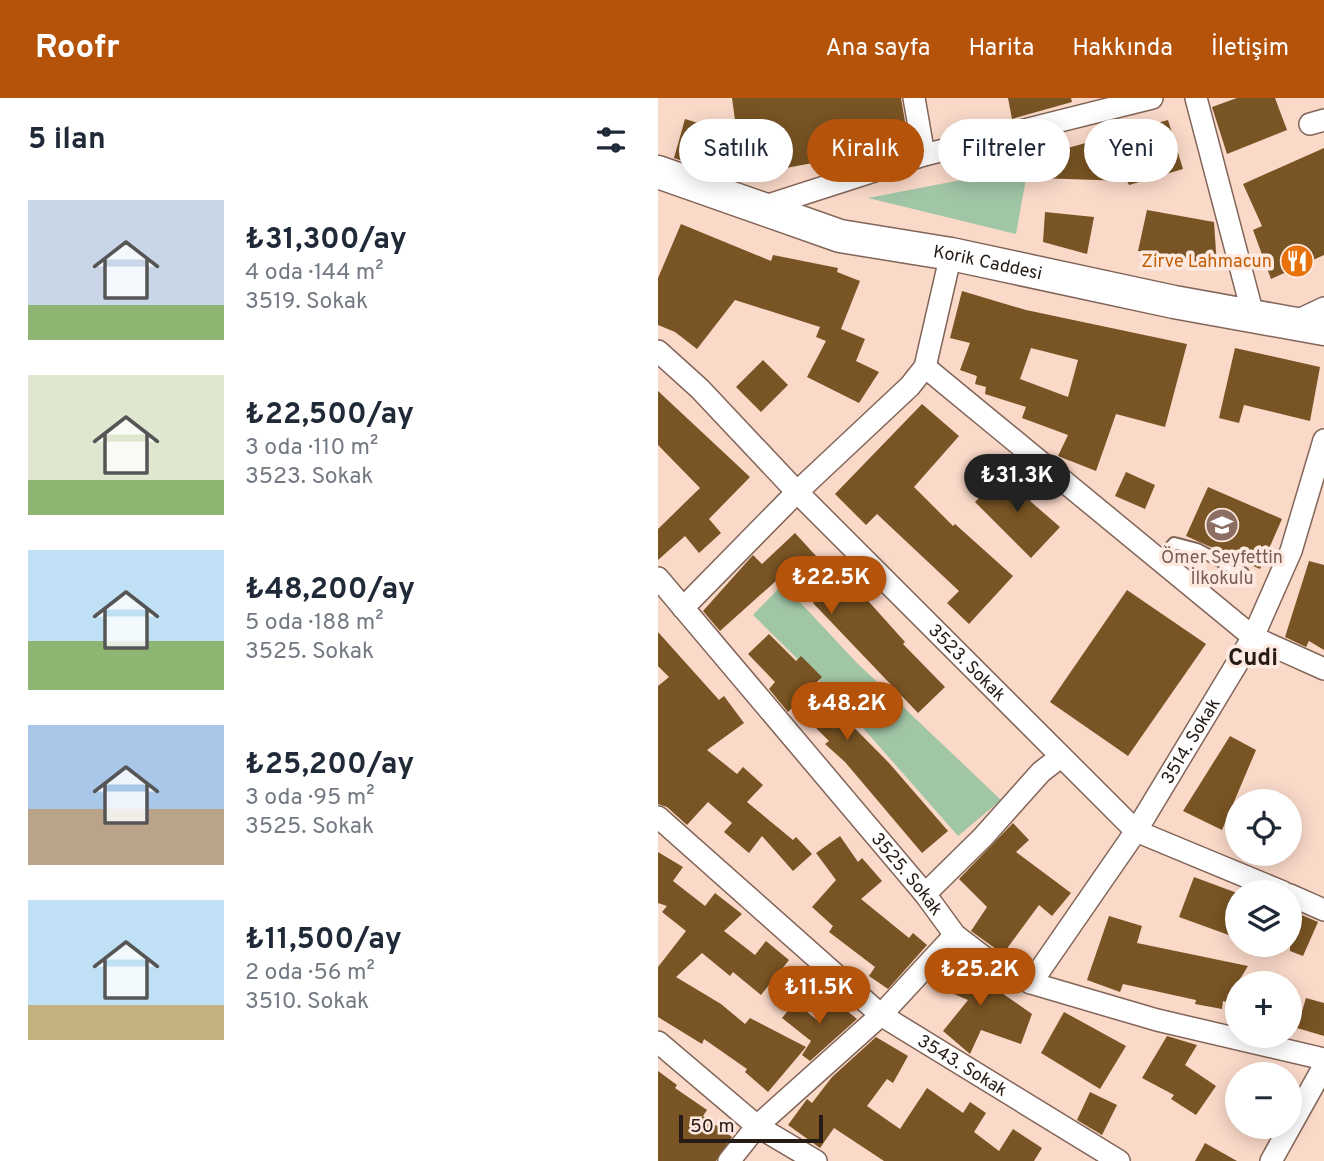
<!DOCTYPE html>
<html lang="tr">
<head>
<meta charset="utf-8">
<style>
  :root { --surface:#fff; --page:#f6f6f7; --text:#1f2937; --muted:#747a83; --accent:#b45309 }
  body { margin:0; font-family:Overpass,sans-serif; background:var(--page); color:var(--text); height:100vh; display:flex; flex-direction:column; font-size:26px; white-space:nowrap }
  * { box-sizing:border-box; margin:0 }
  p { font-size:23px; color:var(--muted) }
  .icon { flex:none; width:38px; height:38px; fill:none; stroke:currentColor; stroke-width:2; stroke-linecap:round; stroke-linejoin:round }
  .map { position:relative; flex:1; overflow:hidden }
  .side { display:flex; flex-direction:column; background:var(--surface); width:658px }
  .side>* { flex:none }
  .guide { position:absolute; left:21px; top:21px; width:539px; height:63px; display:flex; gap:14px }
  .buttons { position:absolute; left:567px; top:691px; display:grid; gap:14px }
  .buttons a { display:grid; place-items:center; width:77px; height:77px; border-radius:50%; background:var(--surface); box-shadow:0 4px 18px #0003; font-size:35px }
  .scale { position:absolute; left:21px; bottom:18px; width:144px; box-sizing:border-box; padding-left:7px; border:4px solid #261b15; border-top:0; font-size:19px; line-height:24px; white-space:nowrap; color:#261b15; -webkit-text-stroke:5px #fee9e0; paint-order:stroke }
  .price { position:absolute; translate:-50% -60px; padding:0 16px; border-radius:24px; background:var(--accent); color:#fff; font-size:23px; line-height:46px; filter:drop-shadow(0 2px 4px #0008) }
  .price::after { content:''; position:absolute; left:50%; top:42px; width:21px; height:16px; margin-left:-10px; background:inherit; clip-path:polygon(0 0,100% 0,50% 100%) }
  .price.on { background:#222; color:#fff }
  ul { padding:0; list-style:none }
  li { display:flex; align-items:center; gap:21px; height:175px; padding:0 28px }
  li span { display:grid; place-items:center; flex:none; width:196px; height:140px; border-radius:0px; color:#555 }
  li>.icon { margin-inline-start:auto }
  span .icon { width:84px; height:84px; fill:#fffc; stroke-width:1 }
  li b { font-size:30px }
  h2 { display:flex; justify-content:space-between; align-items:center; height:84px; padding:0 28px; font-size:30px }
  .pill { padding:0 24px; border-radius:32px; background:var(--surface); box-shadow:0 4px 18px #0003; font-size:24px; line-height:63px }
  .pill.on { background:var(--accent); color:#fff }
  header { display:flex; align-items:center; gap:42px; box-sizing:border-box; height:98px; padding:0 35px; background:var(--accent); color:#fff }
  header strong { font-size:33px }
  nav { display:flex; gap:38px; margin-inline-start:auto; font-size:24px }
  main { display:flex; flex:1; min-height:0 }
  .map>svg:first-child { display:block }
</style>
</head>
<body>
<header>
<strong>Roofr</strong>
<nav><a>Ana sayfa</a><a>Harita</a><a>Hakkında</a><a>İletişim</a></nav>
</header>
<main>
<section class="side">
<h2>5 ilan<svg class="icon" aria-label="filters" viewBox="0 0 24 24"><path d="M4 7h16M4 17h16"/><circle cx="9" cy="7" r="2"/><circle cx="15" cy="17" r="2"/></svg></h2>
<ul>
<li><span style="background:linear-gradient(#c9d6e8 75%,#8fb573 0)"><svg class="icon" aria-label="home" viewBox="0 0 24 24"><path d="M3 11l9-7 9 7M6 9v11h12V9"/></svg></span><div><b>₺31,300/ay</b><p>4 oda · 144 m²</p><p>3519. Sokak</p></div></li>
<li><span style="background:linear-gradient(#dfe7d0 75%,#8fb573 0)"><svg class="icon" aria-label="home" viewBox="0 0 24 24"><path d="M3 11l9-7 9 7M6 9v11h12V9"/></svg></span><div><b>₺22,500/ay</b><p>3 oda · 110 m²</p><p>3523. Sokak</p></div></li>
<li><span style="background:linear-gradient(#bfe0f5 65%,#8fb573 0)"><svg class="icon" aria-label="home" viewBox="0 0 24 24"><path d="M3 11l9-7 9 7M6 9v11h12V9"/></svg></span><div><b>₺48,200/ay</b><p>5 oda · 188 m²</p><p>3525. Sokak</p></div></li>
<li><span style="background:linear-gradient(#a9c7e8 60%,#b9a48a 0)"><svg class="icon" aria-label="home" viewBox="0 0 24 24"><path d="M3 11l9-7 9 7M6 9v11h12V9"/></svg></span><div><b>₺25,200/ay</b><p>3 oda · 95 m²</p><p>3525. Sokak</p></div></li>
<li><span style="background:linear-gradient(#bfe0f5 75%,#c2b280 0)"><svg class="icon" aria-label="home" viewBox="0 0 24 24"><path d="M3 11l9-7 9 7M6 9v11h12V9"/></svg></span><div><b>₺11,500/ay</b><p>2 oda · 56 m²</p><p>3510. Sokak</p></div></li>
</ul>
</section>
<div class="map">
<svg width="666" height="1063" viewBox="0 0 666 1063">
  <rect width="100%" height="100%" fill="#fad9c9"/>
  <g fill="#a1c6a6">
    <path d="M 370,69 L 358,136 L 210,100 Z"/>
    <path d="M 120,491 L 140,502 L 198,564 L 343,702 L 300,738 L 176,597 L 95,517 Z"/>
  </g>
  <g fill="#795424" fill-rule="evenodd">
    <path d="M 74,0 L 243,0 L 251,47 L 74,80 L 16,60 L 27,21 L 79,37 Z"/>
    <path d="M 350,0 L 413,0 L 414,4 L 354,21 Z"/>
    <path d="M 579,0 L 617,0 L 629,32 L 569,56 L 554,9 Z"/>
    <path d="M 510,22 L 525,71 L 471,87 L 469,83 L 379,80 L 381,58 Z"/>
    <path d="M 666,50 L 666,157 L 613,181 L 595,132 L 604,128 L 585,86 Z"/>
    <path d="M 489,112 L 556,124 L 559,168 L 480,153 Z"/>
    <path d="M 387,114 L 436,119 L 429,156 L 385,144 Z"/>
    <path d="M 23,126 L 113,163 L 115,157 L 180,170 L 179,174 L 202,183 L 183,231 L 207,241 L 198,263 L 221,274 L 201,305 L 149,279 L 168,243 L 158,239 L 162,229 L 77,202 L 39,251 L 17,234 L 0,227 L 0,180 Z"/>
    <path d="M 304,193 L 368,212 L 529,246 L 507,329 L 458,316 L 438,373 L 400,358 L 410,337 L 364,320 L 368,309 L 327,296 L 328,289 L 317,286 L 319,278 L 302,272 L 312,245 L 292,240 ZM 373,250 L 420,262 L 410,299 L 362,281 Z"/>
    <path d="M 577,250 L 662,269 L 652,323 L 586,307 L 581,325 L 561,320 Z"/>
    <path d="M 105,262 L 130,287 L 103,314 L 78,289 Z"/>
    <path d="M 0,293 L 92,379 L 51,421 L 63,435 L 41,455 L 27,438 L 0,462 L 0,431 L 42,390 L 0,347 Z"/>
    <path d="M 264,306 L 301,338 L 256,389 L 295,428 L 297,426 L 355,478 L 311,526 L 289,505 L 301,493 L 219,416 L 208,427 L 177,396 Z"/>
    <path d="M 348,373 L 376,400 L 372,403 L 402,429 L 373,460 L 317,404 Z"/>
    <path d="M 468,374 L 497,387 L 487,411 L 457,398 Z"/>
    <path d="M 550,389 L 624,421 L 602,471 L 528,438 Z"/>
    <path d="M 137,435 L 180,482 L 186,476 L 247,544 L 245,546 L 287,589 L 260,615 L 155,505 L 157,503 L 129,473 L 62,533 L 45,513 L 95,457 L 104,466 Z"/>
    <path d="M 651,463 L 666,467 L 666,552 L 651,543 L 648,549 L 627,539 Z"/>
    <path d="M 469,492 L 548,546 L 470,658 L 392,604 Z"/>
    <path d="M 0,534 L 61,602 L 66,598 L 86,625 L 49,652 L 79,676 L 85,669 L 105,687 L 89,704 L 135,742 L 138,739 L 154,756 L 135,773 L 104,738 L 91,755 L 66,734 L 74,725 L 50,704 L 29,727 L 9,709 L 0,706 L 0,588 L 11,579 L 0,568 Z"/>
    <path d="M 111,536 L 138,563 L 143,558 L 164,579 L 155,588 L 231,665 L 290,733 L 264,755 L 187,664 L 167,646 L 171,643 L 136,608 L 130,614 L 111,591 L 117,584 L 90,556 Z"/>
    <path d="M 572,638 L 598,652 L 564,732 L 525,713 Z"/>
    <path d="M 355,725 L 371,742 L 358,754 L 413,795 L 394,818 L 381,807 L 345,856 L 313,833 L 329,809 L 301,781 Z"/>
    <path d="M 182,738 L 200,764 L 204,760 L 224,783 L 203,801 L 251,840 L 255,835 L 269,847 L 230,891 L 211,878 L 217,869 L 171,834 L 175,828 L 154,809 L 178,782 L 158,755 Z"/>
    <path d="M 0,754 L 25,769 L 15,783 L 47,808 L 57,795 L 84,816 L 66,833 L 97,857 L 108,843 L 131,862 L 103,897 L 75,874 L 72,878 L 44,855 L 18,879 L 63,906 L 87,926 L 92,920 L 148,949 L 110,994 L 87,974 L 89,971 L 46,941 L 44,946 L 0,919 L 0,869 L 28,833 L 4,814 L 9,808 L 0,805 Z"/>
    <path d="M 536,779 L 579,795 L 579,840 L 521,819 Z"/>
    <path d="M 632,812 L 660,824 L 645,858 L 632,853 Z"/>
    <path d="M 451,818 L 484,828 L 479,845 L 590,868 L 579,886 L 579,907 L 565,903 L 564,911 L 537,906 L 538,902 L 465,886 L 462,894 L 429,882 Z"/>
    <path d="M 294,860 L 374,916 L 363,946 L 323,932 L 312,956 L 285,933 L 310,902 L 270,885 Z"/>
    <path d="M 648,900 L 666,905 L 666,938 L 639,930 Z"/>
    <path d="M 176,902 L 199,921 L 152,963 L 144,957 L 153,943 L 124,920 L 137,904 L 159,922 Z"/>
    <path d="M 406,914 L 468,948 L 442,991 L 383,955 Z"/>
    <path d="M 509,938 L 539,947 L 527,967 L 558,988 L 538,1017 L 513,1001 L 516,997 L 484,980 Z"/>
    <path d="M 218,939 L 250,958 L 235,985 L 229,981 L 209,1008 L 242,1031 L 269,990 L 305,1015 L 312,1004 L 328,1015 L 316,1034 L 341,1053 L 355,1031 L 384,1050 L 376,1063 L 226,1063 L 176,1030 L 162,1050 L 130,1027 L 149,1001 L 154,1005 L 174,979 Z"/>
    <path d="M 0,973 L 19,987 L 17,990 L 49,1012 L 45,1018 L 74,1039 L 58,1063 L 0,1063 Z"/>
    <path d="M 432,994 L 459,1007 L 444,1037 L 419,1022 Z"/>
    <path d="M 547,1045 L 579,1063 L 537,1063 Z"/>
  </g>
  <g fill="none" stroke-linecap="round" stroke-linejoin="round">
    <defs>
      <path id="lane" d="M 500,463 L 516,445 L 539,451 L 585,475"/>
      <g id="street">
        <path d="M 256,0 L 266,57"/>
        <path d="M 538,0 L 595,217"/>
        <path d="M 652,26 L 666,22"/>
        <path d="M 101,110 L 266,57 L 494,0"/>
        <path d="M 634,225 L 666,210"/>
        <path id="s1" d="M 0,253 L 42,291 L 139,394 L 478,733 L 625,794"/>
        <path d="M 267,269 L 595,539 L 666,571"/>
        <path id="s2" d="M 0,480 L 267,796 L 297,837 L 335,866 L 373,885 L 499,922 L 666,961"/>
        <path d="M 25,510 L 139,394 L 252,288 L 267,269 L 293,156"/>
        <path id="s3" d="M 0,719 L 223,917 L 461,1063"/>
        <path d="M 267,796 L 325,739 L 383,674 L 401,660"/>
        <path d="M 632,797 L 666,812"/>
        <path id="s4" d="M 373,885 L 478,733 L 595,539 L 633,453 L 666,342"/>
        <path d="M 0,944 L 99,1028 L 158,1063"/>
        <path d="M 71,1063 L 99,1028 L 223,917 L 297,837"/>
        <path d="M 613,1063 L 666,968"/>
      </g>
      <g id="secondary">
        <path id="s5" d="M 0,74 L 182,138 L 293,156 L 516,204 L 666,231"/>
      </g>
    </defs>
    <use href="#lane" stroke="#826558" stroke-width="14"/>
    <use href="#street" stroke="#826558" stroke-width="24"/>
    <use href="#secondary" stroke="#826558" stroke-width="35"/>
    <use href="#lane" stroke="#fff" stroke-width="10"/>
    <use href="#street" stroke="#fff" stroke-width="21"/>
    <use href="#secondary" stroke="#fff" stroke-width="32"/>
  </g>
  <defs>
    <symbol id="restaurant-disc" viewBox="-11 -11 22 22"><circle r="9.5" fill="#e8710a" stroke="#fee9e0"/><path d="M-5-6h1v4h1v-4h1v4h1v-4h1v5L-1.5 .5V6h-2V.5L-5-1ZM5-6V6H3V1.5H1.5Q1.5-4 5-6Z" fill="#fff"/></symbol>
    <symbol id="school-disc" viewBox="-11 -11 22 22"><circle r="9.5" fill="#8d6e63" stroke="#fee9e0"/><path d="M0-5L7-2L0 1L-7-2ZM-4 1L0 2.5L4 1V4Q0 6-4 4Z" fill="#fff"/></symbol>
  </defs>
  <g fill-rule="evenodd">
    <use href="#restaurant-disc" x="620" y="144" width="38" height="38"/>
    <use href="#school-disc" x="545" y="408" width="38" height="38"/>
  </g>
  <g text-anchor="middle" stroke-width="7" stroke-linejoin="round" paint-order="stroke">
    <g font-size="18" fill="#c56008" stroke="#fee9e0" text-anchor="end">
      <text x="614" y="169">Zirve Lahmacun</text>
    </g>
    <g font-size="18" fill="#261b15" stroke="#fee9e0">
      <text dy="6" stroke="none"><textPath href="#s5" startOffset="343">Korik Caddesi</textPath></text>
      <text dy="6" stroke="none"><textPath href="#s1" startOffset="439">3523. Sokak</textPath></text>
      <text dy="6" stroke="none"><textPath href="#s4" startOffset="290">3514. Sokak</textPath></text>
      <text dy="6" stroke="none"><textPath href="#s2" startOffset="387">3525. Sokak</textPath></text>
      <text dy="6" stroke="none"><textPath href="#s3" startOffset="394">3543. Sokak</textPath></text>
    </g>
    <g font-size="18" fill="#785e54" stroke="#fee9e0">
      <text x="564" y="465">Ömer Seyfettin<tspan x="564" dy="21">İlkokulu</tspan></text>
    </g>
    <g font-size="24" font-weight="bold" fill="#261b15" stroke="#fee9e0">
      <text x="595" y="567">Cudi</text>
    </g>
  </g>
</svg>
<div class="buttons">
<a><svg class="icon" aria-label="locate" viewBox="0 0 24 24"><circle cx="12" cy="12" r="6"/><path d="M12 2v4M12 18v4M2 12h4M18 12h4"/></svg></a>
<a><svg class="icon" aria-label="layers" viewBox="0 0 24 24"><path d="M12 4l9 5-9 5-9-5zM3 14l9 5 9-5"/></svg></a>
<a>+</a>
<a>−</a>
</div>
<div class="scale">50 m</div>
<b class="price on" style="left:359px;top:416px">₺31.3K</b>
<b class="price" style="left:173px;top:518px">₺22.5K</b>
<b class="price" style="left:189px;top:644px">₺48.2K</b>
<b class="price" style="left:322px;top:910px">₺25.2K</b>
<b class="price" style="left:161px;top:928px">₺11.5K</b>
<div class="guide">
<a class="pill">Satılık</a>
<a class="pill on">Kiralık</a>
<a class="pill">Filtreler</a>
<a class="pill">Yeni</a>
</div>
</div>
</main>
</body>
</html>
